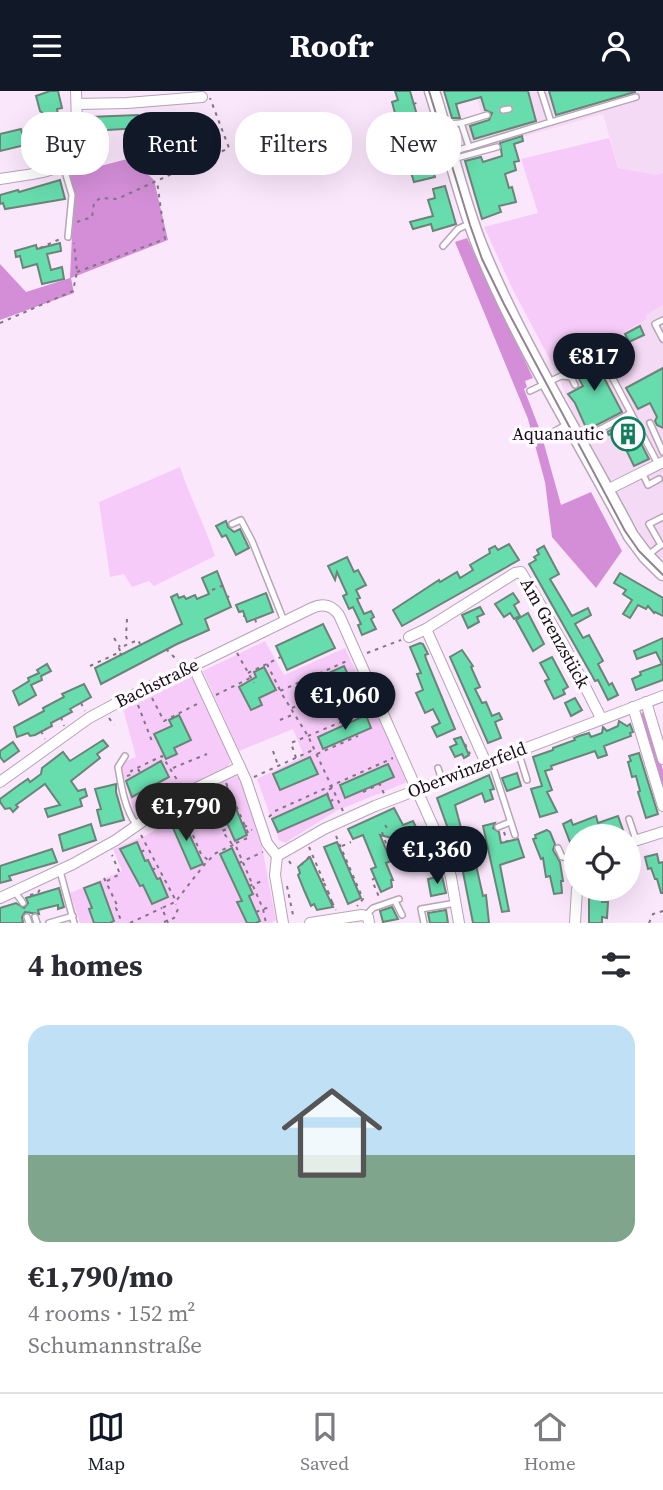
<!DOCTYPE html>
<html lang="en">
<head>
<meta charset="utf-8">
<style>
  :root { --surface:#fff; --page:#f7f7f7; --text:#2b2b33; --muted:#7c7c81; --line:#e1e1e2; --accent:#111827 }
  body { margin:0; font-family:"Source Serif 4",serif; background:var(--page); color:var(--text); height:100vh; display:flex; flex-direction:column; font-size:26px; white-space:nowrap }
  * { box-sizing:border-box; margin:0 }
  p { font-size:23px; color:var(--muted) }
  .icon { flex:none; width:38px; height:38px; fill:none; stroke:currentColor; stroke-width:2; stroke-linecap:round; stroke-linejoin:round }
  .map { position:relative; height:832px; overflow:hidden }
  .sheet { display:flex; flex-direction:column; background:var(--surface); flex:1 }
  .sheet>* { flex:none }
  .guide { position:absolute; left:21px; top:21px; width:621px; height:63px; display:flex; gap:14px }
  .buttons { position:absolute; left:564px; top:733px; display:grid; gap:14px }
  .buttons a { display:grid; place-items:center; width:77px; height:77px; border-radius:50%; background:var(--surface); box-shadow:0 7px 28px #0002; font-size:35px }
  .price { position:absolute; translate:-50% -60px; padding:0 16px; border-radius:24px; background:var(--accent); color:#fff; font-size:23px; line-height:46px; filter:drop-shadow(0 2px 4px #0008) }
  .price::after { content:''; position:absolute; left:50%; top:42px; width:21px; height:16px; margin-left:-10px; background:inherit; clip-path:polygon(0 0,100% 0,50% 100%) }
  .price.active { background:#222; color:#fff }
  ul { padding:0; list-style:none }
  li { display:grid; align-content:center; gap:14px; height:371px; padding:0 28px }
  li+li { border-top:2px solid var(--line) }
  li span { display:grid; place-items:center; height:217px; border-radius:21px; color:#555 }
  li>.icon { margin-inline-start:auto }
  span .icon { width:126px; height:126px; fill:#fffc; stroke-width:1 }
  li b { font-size:30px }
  h2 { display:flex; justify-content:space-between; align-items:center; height:84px; padding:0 28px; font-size:30px }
  .pill { padding:0 24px; border-radius:28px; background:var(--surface); box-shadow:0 7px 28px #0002; font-size:24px; line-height:63px }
  .pill.active { background:var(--accent); color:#fff }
  header { display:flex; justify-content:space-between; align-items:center; height:91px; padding:0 28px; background:var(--accent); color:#fff; font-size:32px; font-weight:700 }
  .menu { display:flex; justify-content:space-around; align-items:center; height:98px; border-top:2px solid var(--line); background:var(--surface); font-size:19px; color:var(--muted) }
  .menu a { display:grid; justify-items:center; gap:4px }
  .menu .active { color:var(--accent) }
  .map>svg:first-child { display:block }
</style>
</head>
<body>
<header><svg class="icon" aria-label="menu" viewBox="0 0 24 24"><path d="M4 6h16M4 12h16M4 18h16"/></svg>Roofr<svg class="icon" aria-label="person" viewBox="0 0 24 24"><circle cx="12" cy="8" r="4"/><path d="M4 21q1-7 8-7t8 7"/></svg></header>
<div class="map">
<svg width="663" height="832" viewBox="0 0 663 832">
  <rect width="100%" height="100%" fill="#fbe7fc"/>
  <g fill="#f4daf4">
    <path d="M 475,0 L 663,0 L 663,82 L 657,84 L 618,77 L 603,23 L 462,63 L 453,30 L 481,22 Z"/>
    <path d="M 663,214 L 663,466 L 659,469 L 642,445 L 575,326 L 556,280 L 647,228 L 645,224 Z"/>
  </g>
  <g fill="#f7cbf9">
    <path d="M 609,47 L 618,77 L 657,84 L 663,82 L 663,214 L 646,224 L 647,228 L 556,280 L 513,199 L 484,136 L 538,122 L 521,68 Z"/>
    <path d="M 180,376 C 190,407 205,434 215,465 L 154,495 L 149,490 L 132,496 L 124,483 L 110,486 L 99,411 Z"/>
    <path d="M 265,550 L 284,584 L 345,557 L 407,688 L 405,692 L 336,720 L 285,752 L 279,749 L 257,688 L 304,665 L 293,638 L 239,660 L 203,580 Z"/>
    <path d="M 187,586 L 192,586 L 230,664 L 230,672 L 226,677 L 180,699 L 136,727 L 121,676 L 126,670 L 136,666 L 123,618 Z"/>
    <path d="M 233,685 L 241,686 L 260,746 L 276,829 L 271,832 L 80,832 L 70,802 L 122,780 L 113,758 L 147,744 L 200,710 L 199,702 L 201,700 Z"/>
  </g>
  <g fill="#d38ed7">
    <path d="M 131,67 L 154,89 L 168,149 L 71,187 L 74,202 L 0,229 L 0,173 L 26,201 L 70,187 L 74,102 L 70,83 Z"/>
    <path d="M 467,147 L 533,287 L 525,290 L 527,296 L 524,298 L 541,342 L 561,414 L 591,401 L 622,460 L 596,497 L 552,446 L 545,391 L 528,328 L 455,151 Z"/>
    <path d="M 643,621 L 646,623 L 663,679 L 663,705 L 638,625 Z"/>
  </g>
  <g fill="#67dcad" stroke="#6b8478" stroke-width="2">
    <path d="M 50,0 L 58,0 L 62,17 L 57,18 L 63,55 L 53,70 L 48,45 L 50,44 L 44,23 L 40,20 L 36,5 Z"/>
    <path d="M 395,0 L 410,0 L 435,86 L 414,91 L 408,72 L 396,75 L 394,62 L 405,59 L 399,37 L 389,38 L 386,29 L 396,26 L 392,11 L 398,9 Z"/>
    <path d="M 444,0 L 528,0 L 536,30 L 474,48 L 470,35 L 489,29 L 492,22 L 485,19 L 481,6 L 456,13 L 460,27 L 452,27 Z"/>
    <path d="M 549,0 L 635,0 L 635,1 L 556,24 Z"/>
    <path d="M 186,22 L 186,30 L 167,31 L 168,43 L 142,44 L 141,37 L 90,40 L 89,26 L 138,24 L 138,30 L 167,29 L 170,23 Z"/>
    <path d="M 204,25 L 205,37 L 188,39 L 188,26 Z"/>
    <path d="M 21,38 L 24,49 L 32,47 L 34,55 L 26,57 L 25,54 L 0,60 L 0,43 Z"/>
    <path d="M 522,45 L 523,50 L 514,53 L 519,70 L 514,71 L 516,79 L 505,83 L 509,97 L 512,96 L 516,111 L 499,115 L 501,121 L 482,128 L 465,70 L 481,66 L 483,71 L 502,65 L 500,52 Z"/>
    <path d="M 60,89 L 65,108 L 5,118 L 3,112 L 0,113 L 0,104 L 18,99 L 19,101 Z"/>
    <path d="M 445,95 L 456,133 L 433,140 L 431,133 L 413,138 L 410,131 L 433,125 L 428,109 L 435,107 L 433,98 Z"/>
    <path d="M 60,152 L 61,160 L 47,163 L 51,179 L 62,176 L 64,188 L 42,193 L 37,173 L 23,177 L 20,165 L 16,166 L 15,160 L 36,154 L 37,158 Z"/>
    <path d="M 640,235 L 644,244 L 629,251 L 625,243 Z"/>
    <path d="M 603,261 L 611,277 L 607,278 L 602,283 L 622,321 L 587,339 L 575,312 L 568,303 L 583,295 L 573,277 Z"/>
    <path d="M 663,277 L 663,337 L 657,334 L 655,330 L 657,326 L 650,312 L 638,318 L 626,297 Z"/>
    <path d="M 629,329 L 649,368 L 634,375 L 617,340 L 609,344 L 607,341 Z"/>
    <path d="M 226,430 L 228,436 L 234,441 L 240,438 L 249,457 L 236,464 L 226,444 L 222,446 L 216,435 Z"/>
    <path d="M 509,453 L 519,469 L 402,535 L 393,519 L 439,489 L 440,491 L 457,481 L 460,487 L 473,479 L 470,474 L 490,462 L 489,458 L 495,455 L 498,459 Z"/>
    <path d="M 544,455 L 559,483 L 550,488 L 572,525 L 588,517 L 591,524 L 575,533 L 583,547 L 589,544 L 603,570 L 598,573 L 609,594 L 612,592 L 618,604 L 608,609 L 598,589 L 595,590 L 529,473 L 536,469 L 534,466 L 539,463 L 537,459 Z"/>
    <path d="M 347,466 L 354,481 L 358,479 L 366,494 L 356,499 L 360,507 L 357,508 L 364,523 L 371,520 L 374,526 L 371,528 L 376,538 L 362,544 L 358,534 L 361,533 L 353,516 L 349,518 L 343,505 L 347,503 L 337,481 L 335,489 L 328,475 Z"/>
    <path d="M 217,480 L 231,516 L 205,528 L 209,539 L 177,553 L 101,593 L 95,577 L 182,533 L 171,506 L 177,503 L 179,507 L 184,505 L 186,508 L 195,504 L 197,508 L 209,503 L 202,487 Z"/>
    <path d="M 620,482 L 663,507 L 663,525 L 655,521 L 654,522 L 648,515 L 646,518 L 638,514 L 630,527 L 623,523 L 632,509 L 623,503 L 626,499 L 614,492 Z"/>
    <path d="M 266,502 L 273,521 L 247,531 L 243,520 L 239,521 L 236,514 Z"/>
    <path d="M 513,502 L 519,511 L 514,514 L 520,525 L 514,528 L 510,522 L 504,526 L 495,513 Z"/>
    <path d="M 480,516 L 484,523 L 477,526 L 479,531 L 468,537 L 462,524 Z"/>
    <path d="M 528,522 L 544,553 L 533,560 L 516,529 Z"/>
    <path d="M 323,533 L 335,557 L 287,579 L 276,555 Z"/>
    <path d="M 663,547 L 663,589 L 636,599 L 632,588 L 641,584 L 640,581 L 662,573 L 656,561 L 637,568 L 634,560 Z"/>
    <path d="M 420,552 L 423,553 L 428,563 L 425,564 L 426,568 L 455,638 L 437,646 L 432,636 L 440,632 L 433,618 L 425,622 L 416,602 L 423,599 L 417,583 L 421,582 L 410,556 Z"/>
    <path d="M 462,559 L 473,575 L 471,576 L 480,596 L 475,598 L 482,612 L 486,611 L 492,625 L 499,622 L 502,628 L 495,631 L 501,647 L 488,652 L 450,566 Z"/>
    <path d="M 552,566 L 568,596 L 563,599 L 565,603 L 554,608 L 545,590 L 549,588 L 540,572 Z"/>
    <path d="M 47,573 L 51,580 L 41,585 L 42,589 L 31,594 L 36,604 L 19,614 L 13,600 L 29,590 L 28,587 L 39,582 L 37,579 Z"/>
    <path d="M 344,575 L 350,588 L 301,610 L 296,597 Z"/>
    <path d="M 264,576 L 276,599 L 259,607 L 262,614 L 251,619 L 239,596 L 256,586 L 254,581 Z"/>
    <path d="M 84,593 L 91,606 L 70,618 L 72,621 L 51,632 L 52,635 L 48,637 L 35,644 L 30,645 L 28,642 L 17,646 L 14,636 L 44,620 L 43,617 L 64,606 L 62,603 Z"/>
    <path d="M 575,607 L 582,619 L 571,625 L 565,612 Z"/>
    <path d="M 179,624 L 191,649 L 174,657 L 177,663 L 166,668 L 154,643 L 172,635 L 169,629 Z"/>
    <path d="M 366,624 L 371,637 L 323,658 L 318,646 Z"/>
    <path d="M 619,630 L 627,635 L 630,633 L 633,641 L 630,642 L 631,645 L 604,655 L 607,664 L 598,667 L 595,660 L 551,675 L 552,678 L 545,680 L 552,699 L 547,701 L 557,721 L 540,726 L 531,698 L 542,695 L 533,666 L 553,659 L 553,657 L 575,649 L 574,647 L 579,645 L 589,642 L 591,646 L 602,642 L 603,636 L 607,640 L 618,635 Z"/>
    <path d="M 461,646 L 469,664 L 464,667 L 462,663 L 455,666 L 450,656 L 457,653 L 454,648 Z"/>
    <path d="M 103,649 L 108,655 L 97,663 L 100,667 L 71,690 L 78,700 L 85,698 L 87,705 L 80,708 L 82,715 L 48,726 L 45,718 L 60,714 L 45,693 L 16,714 L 18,716 L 13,721 L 10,717 L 5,718 L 0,711 L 0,708 L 19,694 L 28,688 L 30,691 L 41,683 L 42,677 L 63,661 L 70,670 Z"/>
    <path d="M 13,651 L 19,660 L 4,671 L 0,666 L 0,660 Z"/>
    <path d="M 639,662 L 658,723 L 646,727 L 638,701 L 640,700 L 636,685 L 632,686 L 628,671 L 631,670 L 629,665 Z"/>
    <path d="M 310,666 L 318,683 L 280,699 L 273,683 Z"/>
    <path d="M 161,670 L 169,686 L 132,706 L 126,690 Z"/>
    <path d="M 388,673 L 394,686 L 345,707 L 340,694 Z"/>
    <path d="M 517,682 L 521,695 L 507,700 L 502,687 Z"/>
    <path d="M 489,684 L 494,698 L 490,699 L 493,708 L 485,711 L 482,702 L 455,714 L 464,748 L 471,746 L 476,759 L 461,764 L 454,746 L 451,746 L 437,707 Z"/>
    <path d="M 116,693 L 116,701 L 124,729 L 101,735 L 97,719 L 101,718 L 95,698 Z"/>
    <path d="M 227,696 L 247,744 L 235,750 L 217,709 L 204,715 L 200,707 Z"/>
    <path d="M 327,703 L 333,717 L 278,741 L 272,728 Z"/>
    <path d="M 394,717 L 403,734 L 413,730 L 417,738 L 422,736 L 436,772 L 424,776 L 420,766 L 412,769 L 405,755 L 407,751 L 380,744 L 391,770 L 386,772 L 393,789 L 391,789 L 392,796 L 381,801 L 371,778 L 376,776 L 363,744 L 353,748 L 348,738 Z"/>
    <path d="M 181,725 L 203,773 L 191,778 L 170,730 Z"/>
    <path d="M 596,725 L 598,732 L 618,725 L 623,739 L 610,743 L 609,740 L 595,746 L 576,746 L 576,748 L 570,751 L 563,733 L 571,729 L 573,734 Z"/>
    <path d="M 495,732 L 493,737 L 499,741 L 501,752 L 518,748 L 524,766 L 500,774 L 509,820 L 502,821 L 483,735 Z"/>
    <path d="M 91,733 L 96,749 L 63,760 L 59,744 Z"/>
    <path d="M 547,739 L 550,741 L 555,753 L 553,759 L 560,771 L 563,790 L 561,790 L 562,802 L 554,803 L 550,785 L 546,786 L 543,767 L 541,768 L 533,748 L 536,747 L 535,744 Z"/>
    <path d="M 137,751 L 145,770 L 148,769 L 157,788 L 160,787 L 168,806 L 152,813 L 143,794 L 140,795 L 120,758 Z"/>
    <path d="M 337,751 L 361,807 L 348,813 L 324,756 Z"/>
    <path d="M 232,757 L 253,803 L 249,805 L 260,830 L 256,832 L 247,832 L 237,811 L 242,810 L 220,763 Z"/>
    <path d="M 52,758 L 57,771 L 9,785 L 11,789 L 0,792 L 0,775 Z"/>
    <path d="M 657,763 L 659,772 L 663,771 L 663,802 L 661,802 L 657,788 L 655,788 L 651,777 L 648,778 L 645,766 Z"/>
    <path d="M 310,766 L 314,775 L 333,816 L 317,819 L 314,813 L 311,815 L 304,799 L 298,784 L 300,782 L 298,776 Z"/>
    <path d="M 476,774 L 483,805 L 486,804 L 489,832 L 473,832 L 462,776 Z"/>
    <path d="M 442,785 L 446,802 L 431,805 L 428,788 Z"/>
    <path d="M 100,791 L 114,830 L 110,832 L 94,832 L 89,818 L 92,817 L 84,797 Z"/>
    <path d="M 59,797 L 64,816 L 58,818 L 58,814 L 38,819 L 39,823 L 25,821 L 22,826 L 23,831 L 21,832 L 0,832 L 0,817 L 16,812 L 24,817 L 28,812 L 26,807 Z"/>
    <path d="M 589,802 L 603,803 L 602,811 L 608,811 L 607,827 L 602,826 L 602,832 L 589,832 Z"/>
    <path d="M 392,816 L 398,828 L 383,831 L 380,820 Z"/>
    <path d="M 446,819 L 448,832 L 430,832 L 428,822 Z"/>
  </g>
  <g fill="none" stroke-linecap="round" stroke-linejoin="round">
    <defs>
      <g id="lane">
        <path d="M 503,19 L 509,18"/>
        <path d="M 551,31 L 636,6"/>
        <path d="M 461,32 L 487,24"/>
        <path d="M 445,33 L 461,32 L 469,56 L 451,61"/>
        <path d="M 469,56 L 551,31 L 541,0"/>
        <path d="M 453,68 L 497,56"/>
        <path d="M 63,74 L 72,104 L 68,146"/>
        <path d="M 443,155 L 458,138 L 471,132"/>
        <path d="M 663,229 L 655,233 L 663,248"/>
        <path d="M 530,300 L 561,285 L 571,286 L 575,294"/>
        <path d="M 631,322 L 658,373"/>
        <path d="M 650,332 L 663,361"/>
        <path d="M 550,343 L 569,332"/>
        <path d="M 580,349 L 631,322 L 610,282"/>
        <path d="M 642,381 L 648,394 L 659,388"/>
        <path d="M 232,433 L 241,429 L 252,450 L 284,530"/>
        <path d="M 648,464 L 661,454 L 649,433 L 663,426"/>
        <path d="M 518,660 L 527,689"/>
        <path d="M 125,665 L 118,676 C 121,694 125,719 136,733"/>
        <path d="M 491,670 L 515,744"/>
        <path d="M 438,677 L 442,689"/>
        <path d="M 629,728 L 636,749"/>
        <path d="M 498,736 L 510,731"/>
        <path d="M 558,757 L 562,766 L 576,768"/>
        <path d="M 60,780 L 74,832"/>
        <path d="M 15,801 L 23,812"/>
        <path d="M 395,810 L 402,824"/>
        <path d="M 366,824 L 373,817 L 399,808"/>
        <path d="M 27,826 L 29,832"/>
        <path d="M 35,826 L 37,832"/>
        <path d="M 49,832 L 73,825"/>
        <path d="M 424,832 L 421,818 L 456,812"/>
      </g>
      <g id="street">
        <path d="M 77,13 L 127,12 L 202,6"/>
        <path d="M 0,88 C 75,77 79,79 76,0"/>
        <path d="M 607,399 L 663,371"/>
        <path d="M 426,538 L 486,672"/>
        <path d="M 409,546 L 426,538 L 515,482 L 521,481 L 564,554 L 601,627"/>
        <path d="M 193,575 L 246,689 L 267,752 L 277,765 L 275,784 L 283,832"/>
        <path d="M 646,611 L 663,668"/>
        <path d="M 633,616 L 663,715"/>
        <path d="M 0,691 L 89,627 L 115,613 L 312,517 C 323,512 332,514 339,524 L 440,751 L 451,786 L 459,832"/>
        <path d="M 628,752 L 663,741"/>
        <path d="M 277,765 L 324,738 L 375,715 L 663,605"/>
        <path d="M 0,807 L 73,773 L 116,749 L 176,707 L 240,676"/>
        <path d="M 310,832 L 362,824 L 368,826 L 369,832"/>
        <path d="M 575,832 L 577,798"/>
      </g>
      <path id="secondary" d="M 432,0 C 449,52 460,107 481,158 C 521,256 582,351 631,445 L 646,465 L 663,482"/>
    </defs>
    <use href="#lane" stroke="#b7a4b7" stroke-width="8"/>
    <use href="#street" stroke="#b7a4b7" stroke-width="12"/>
    <use href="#secondary" stroke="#b7a4b7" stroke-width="17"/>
    <g stroke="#817582" stroke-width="2" stroke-dasharray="3.5 5" stroke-linecap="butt">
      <path d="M 413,13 L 421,11"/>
      <path d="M 77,131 L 92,126 L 94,112 L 100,107 L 117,108 L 229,57 L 210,7"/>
      <path d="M 40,157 L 60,148"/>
      <path d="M 77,181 L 165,148 L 157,90"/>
      <path d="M 0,232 L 73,200 L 77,181 L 74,152"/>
      <path d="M 212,499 L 224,494"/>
      <path d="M 227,507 L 229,505"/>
      <path d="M 243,525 L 244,525"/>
      <path d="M 127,528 L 126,545 L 128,552"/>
      <path d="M 255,528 L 257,534"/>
      <path d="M 114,547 L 120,556"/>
      <path d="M 166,558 L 180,572"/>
      <path d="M 120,560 L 119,557 L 138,549 L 140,553"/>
      <path d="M 237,562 L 254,592"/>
      <path d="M 367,562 L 401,549"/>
      <path d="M 267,573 L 280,599"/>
      <path d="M 90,575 L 120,561 L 121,564"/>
      <path d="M 248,582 L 281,566"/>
      <path d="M 216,604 L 250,587"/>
      <path d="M 152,607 L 164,630 L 201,611"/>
      <path d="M 81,612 L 85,620"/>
      <path d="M 138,614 L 153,653"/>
      <path d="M 292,617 L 336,598"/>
      <path d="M 61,626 L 64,635"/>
      <path d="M 109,627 L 114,634"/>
      <path d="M 280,629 L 292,624"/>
      <path d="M 41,640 L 45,648"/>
      <path d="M 465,653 L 470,663"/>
      <path d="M 273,660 L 278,674"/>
      <path d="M 317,663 L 358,645"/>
      <path d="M 296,667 L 291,652 L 372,618"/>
      <path d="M 173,677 L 207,663"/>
      <path d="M 138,678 L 139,680 L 144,678"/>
      <path d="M 127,685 L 133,683 L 131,680 L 162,665 L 181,695"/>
      <path d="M 254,686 L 313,659"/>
      <path d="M 226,692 L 250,746"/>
      <path d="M 332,697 L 326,700 L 331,710 L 335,707"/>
      <path d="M 363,701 L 380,693 L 384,703"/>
      <path d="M 343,720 L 308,645 L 280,600 L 349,569"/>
      <path d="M 186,725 L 218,715 L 227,738 L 222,740 L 232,753"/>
      <path d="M 269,726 L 275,720 L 393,667"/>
      <path d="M 385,734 L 388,738"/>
      <path d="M 244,736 L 246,735 L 252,739"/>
      <path d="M 382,741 L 388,758 L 386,759"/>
      <path d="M 504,741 L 507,750"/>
      <path d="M 141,744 L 176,810 L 208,769 L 201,763 L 180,714"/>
      <path d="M 336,745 L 363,808 L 357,815"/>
      <path d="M 236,752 L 250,746"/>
      <path d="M 342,755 L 351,751"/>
      <path d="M 309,756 L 324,791 L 322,792"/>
      <path d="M 141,761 L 147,758"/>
      <path d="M 209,769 L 216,762 L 235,753 L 263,818 L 266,832"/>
      <path d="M 289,770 L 291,773"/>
      <path d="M 239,772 L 263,761"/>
      <path d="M 301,774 L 311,764"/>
      <path d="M 152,779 L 158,776"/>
      <path d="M 104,787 L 118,816 L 116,817 L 122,832"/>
      <path d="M 375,787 L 372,789 L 379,806"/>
      <path d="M 107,790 L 120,783 L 112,764"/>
      <path d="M 324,792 L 328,800 L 326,801"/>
      <path d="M 249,795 L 265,789"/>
      <path d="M 287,795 L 293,824 L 290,825"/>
      <path d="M 328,800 L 332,811 L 331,811"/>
      <path d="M 30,804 L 38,802 L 40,798"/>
      <path d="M 332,811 L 336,819"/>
      <path d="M 256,821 L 272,815"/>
      <path d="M 164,831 L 174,827 L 178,818 L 176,813"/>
      <path d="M 130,832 L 162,817"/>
      <path d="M 168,832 L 162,817 L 175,811"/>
      <path d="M 649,832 L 653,823 L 663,820"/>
    </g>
    <use href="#lane" stroke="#fff" stroke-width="5"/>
    <use href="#street" stroke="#fff" stroke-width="10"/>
    <use href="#secondary" stroke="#fff" stroke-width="14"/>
    <path stroke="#918392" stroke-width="2" d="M 429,0 L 470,134 L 482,168 L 504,213 L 625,440 L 639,460 L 663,484"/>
  </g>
  <defs>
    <symbol id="building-ring" viewBox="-11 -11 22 22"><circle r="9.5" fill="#fefafe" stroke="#107f5c" stroke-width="1.5"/><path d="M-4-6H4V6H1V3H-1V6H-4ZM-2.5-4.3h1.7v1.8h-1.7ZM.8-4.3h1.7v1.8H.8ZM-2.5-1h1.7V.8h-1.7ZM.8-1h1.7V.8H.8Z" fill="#107f5c"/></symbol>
  </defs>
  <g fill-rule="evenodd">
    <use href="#building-ring" x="609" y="324" width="38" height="38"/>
  </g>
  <g text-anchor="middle" stroke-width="7" stroke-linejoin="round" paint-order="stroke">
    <g font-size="18" fill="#140e14" stroke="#fefafe" text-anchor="end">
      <text x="604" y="349">Aquanautic</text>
    </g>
    <g font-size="18" fill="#140e14" stroke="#fefafe">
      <text transform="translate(555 542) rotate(61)" y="6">Am Grenzstück</text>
      <text transform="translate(157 592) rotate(-26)" y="6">Bachstraße</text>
      <text transform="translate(467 679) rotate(-21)" y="6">Oberwinzerfeld</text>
    </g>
  </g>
</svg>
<div class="buttons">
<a><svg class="icon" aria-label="locate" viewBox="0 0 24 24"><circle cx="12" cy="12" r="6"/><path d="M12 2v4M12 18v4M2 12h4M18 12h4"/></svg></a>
</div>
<b class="price" style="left:594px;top:302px">€817</b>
<b class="price" style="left:345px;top:641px">€1,060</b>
<b class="price active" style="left:186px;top:752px">€1,790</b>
<b class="price" style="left:437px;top:795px">€1,360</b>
<div class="guide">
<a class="pill">Buy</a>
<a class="pill active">Rent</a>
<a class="pill">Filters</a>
<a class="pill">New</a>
</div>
</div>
<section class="sheet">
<h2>4 homes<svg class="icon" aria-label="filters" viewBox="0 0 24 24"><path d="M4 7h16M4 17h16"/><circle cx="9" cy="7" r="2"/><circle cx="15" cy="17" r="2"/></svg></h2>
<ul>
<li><span style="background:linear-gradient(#bfe0f5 60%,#7fa58c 0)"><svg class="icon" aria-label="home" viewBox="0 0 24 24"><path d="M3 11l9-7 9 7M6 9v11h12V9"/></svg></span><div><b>€1,790/mo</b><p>4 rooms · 152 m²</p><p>Schumannstraße</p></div></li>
</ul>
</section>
<nav class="menu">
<a class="active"><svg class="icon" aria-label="map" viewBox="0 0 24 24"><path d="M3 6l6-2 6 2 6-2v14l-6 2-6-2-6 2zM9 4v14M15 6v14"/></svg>Map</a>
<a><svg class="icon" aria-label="saved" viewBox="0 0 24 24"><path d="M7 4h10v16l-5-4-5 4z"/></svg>Saved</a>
<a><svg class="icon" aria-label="home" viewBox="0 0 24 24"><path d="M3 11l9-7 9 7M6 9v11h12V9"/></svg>Home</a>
</nav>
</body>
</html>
